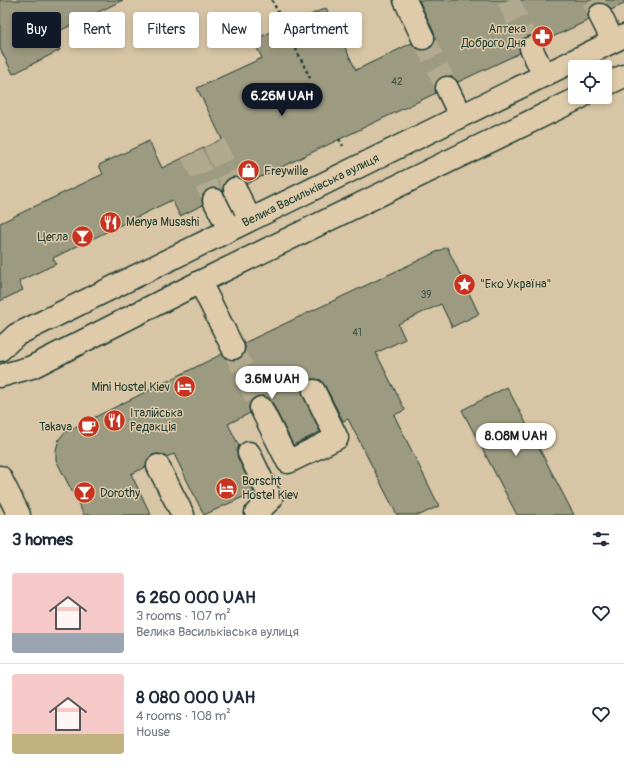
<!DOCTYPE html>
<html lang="en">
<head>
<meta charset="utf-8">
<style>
  :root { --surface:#fff; --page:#f6f6f7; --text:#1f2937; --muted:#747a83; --line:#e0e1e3; --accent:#111827 }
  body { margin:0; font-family:Pangolin,sans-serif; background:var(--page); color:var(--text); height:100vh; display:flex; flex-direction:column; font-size:15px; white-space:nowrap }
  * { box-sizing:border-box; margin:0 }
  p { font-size:13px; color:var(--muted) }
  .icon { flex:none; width:22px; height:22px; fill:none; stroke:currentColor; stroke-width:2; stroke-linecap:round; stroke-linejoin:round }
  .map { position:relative; height:515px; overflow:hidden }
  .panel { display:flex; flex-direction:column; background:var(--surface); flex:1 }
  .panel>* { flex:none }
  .banner { position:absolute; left:12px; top:12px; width:400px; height:36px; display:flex; gap:8px }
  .fabs { position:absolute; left:568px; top:60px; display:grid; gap:8px }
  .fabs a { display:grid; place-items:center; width:44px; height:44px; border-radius:4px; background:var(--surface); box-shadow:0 2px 6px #0003; font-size:20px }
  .price { position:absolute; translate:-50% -34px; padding:0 9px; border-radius:14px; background:#fff; color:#222; font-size:13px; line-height:26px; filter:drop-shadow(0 1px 2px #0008) }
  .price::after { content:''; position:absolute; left:50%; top:24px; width:12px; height:9px; margin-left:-6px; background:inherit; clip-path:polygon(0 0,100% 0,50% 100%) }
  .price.current { background:var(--accent); color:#fff }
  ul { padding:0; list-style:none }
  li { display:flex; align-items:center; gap:12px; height:100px; padding:0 12px }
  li+li { border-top:1px solid var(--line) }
  li span { display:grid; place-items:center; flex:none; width:112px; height:80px; border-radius:4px; color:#555 }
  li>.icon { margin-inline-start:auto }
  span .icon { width:48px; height:48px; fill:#fffc; stroke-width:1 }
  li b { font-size:17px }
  h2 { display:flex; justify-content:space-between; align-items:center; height:48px; padding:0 12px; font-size:17px }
  .chip { padding:0 14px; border-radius:4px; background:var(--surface); box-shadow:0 2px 6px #0003; font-size:14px; line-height:36px }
  .chip.current { background:var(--accent); color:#fff }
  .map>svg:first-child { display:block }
</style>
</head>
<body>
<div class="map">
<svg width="624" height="515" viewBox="0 0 624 515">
  <rect width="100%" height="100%" fill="#d7c5a5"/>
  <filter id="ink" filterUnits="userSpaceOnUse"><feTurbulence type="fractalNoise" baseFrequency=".025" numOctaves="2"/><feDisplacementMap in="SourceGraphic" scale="8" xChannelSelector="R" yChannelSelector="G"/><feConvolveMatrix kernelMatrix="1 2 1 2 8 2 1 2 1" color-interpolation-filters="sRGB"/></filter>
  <g filter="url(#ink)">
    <g fill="#9c9a80" stroke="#1f3d34">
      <path d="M 0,0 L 123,0 L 53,34 L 60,50 L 13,74 L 0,49 Z"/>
      <path d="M 419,0 L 624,0 L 624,4 L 611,10 L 607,4 L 600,3 L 595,4 L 589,8 L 588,14 L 589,20 L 542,42 L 538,38 L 532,36 L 525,37 L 520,41 L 519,47 L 520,53 L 458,82 L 454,78 L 448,76 L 441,77 L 437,81 L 435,87 L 436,93 L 246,184 L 242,178 L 235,177 L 230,178 L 224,182 L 223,192 L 215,188 L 208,189 L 203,194 L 202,199 L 203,205 L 180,216 L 172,200 L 53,258 L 56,264 L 19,281 L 23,290 L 0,301 L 0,223 L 103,174 L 99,165 L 149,141 L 162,168 L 222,139 L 197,88 L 262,58 L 253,40 L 326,8 L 356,70 L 412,43 L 416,48 L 422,50 L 428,49 L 433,45 L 435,39 L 434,33 Z"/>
      <path d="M 447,247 L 479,314 L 452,327 L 441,304 L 398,324 L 405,339 L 376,353 L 405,410 L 394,415 L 439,506 L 420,515 L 397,515 L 348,419 L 343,421 L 325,386 L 321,380 L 314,379 L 308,380 L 304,384 L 302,391 L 320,432 L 293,445 L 272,402 L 268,398 L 262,396 L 256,397 L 251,401 L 249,407 L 250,413 L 228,424 L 239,446 L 237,452 L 238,458 L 254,492 L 204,515 L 174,454 L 166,457 L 158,454 L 153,455 L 148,459 L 146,467 L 131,474 L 151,515 L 84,515 L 56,460 L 56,450 L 59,439 L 65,432 L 222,354 L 226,359 L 233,360 L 238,359 L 244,355 L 245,348 L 244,343 Z"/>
      <path d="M 507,387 L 574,515 L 517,515 L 462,410 Z"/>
    </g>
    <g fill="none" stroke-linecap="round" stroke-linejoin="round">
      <g stroke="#b2aa8e" stroke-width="22" stroke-dasharray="22 11" stroke-linecap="butt">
        <path d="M 508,0 L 531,48"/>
        <path d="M 593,0 L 600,15"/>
        <path d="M 423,38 L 447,88"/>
        <path d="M 214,143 L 235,189"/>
        <path d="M 192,154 L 214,200"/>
        <path d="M 233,348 L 261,408"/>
      </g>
      <defs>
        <g id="minor">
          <path d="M 405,0 L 423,38"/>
          <path d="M 600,15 L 613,41"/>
          <path d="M 531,48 L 544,75"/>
          <path d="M 447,88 L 460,115"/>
          <path d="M 235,189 L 250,219"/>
          <path d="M 214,200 L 229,229"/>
          <path d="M 200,282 L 233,348"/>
          <path d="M 261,408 L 288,462 L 337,438 L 314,391"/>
          <path d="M 249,453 L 271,499 L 256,513 L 257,515"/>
          <path d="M 158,466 L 183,515"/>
        </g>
        <g id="major">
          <path d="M 605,85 L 624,76"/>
          <path id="s1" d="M 0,350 L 16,335 L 624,36"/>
          <path d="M 0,376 L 32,367 L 200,282 L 581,97"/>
          <path d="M 0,477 L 19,515"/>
        </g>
      </defs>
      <use href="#minor" stroke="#1f3d34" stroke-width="25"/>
      <use href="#major" stroke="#1f3d34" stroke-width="25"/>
      <g stroke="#1f3d34" stroke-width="2.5" stroke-dasharray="3 3" stroke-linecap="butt">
        <path d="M 272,0 L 311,80"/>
        <path d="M 339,139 L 343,146"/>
      </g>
      <use href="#minor" stroke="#dfcbaa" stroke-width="22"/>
      <use href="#major" stroke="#dfcbaa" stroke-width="22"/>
    </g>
  </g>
  <defs>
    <symbol id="pharmacy-disc" viewBox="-11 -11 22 22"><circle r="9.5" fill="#c8321e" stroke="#dfcbaa"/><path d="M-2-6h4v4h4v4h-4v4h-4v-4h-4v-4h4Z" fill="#fff"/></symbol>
    <symbol id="shop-disc" viewBox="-11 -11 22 22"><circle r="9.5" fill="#c8321e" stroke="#dfcbaa"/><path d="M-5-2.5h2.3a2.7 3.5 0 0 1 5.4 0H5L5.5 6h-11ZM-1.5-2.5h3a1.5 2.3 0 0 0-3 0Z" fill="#fff"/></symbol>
    <symbol id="restaurant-disc" viewBox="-11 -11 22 22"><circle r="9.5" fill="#c8321e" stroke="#dfcbaa"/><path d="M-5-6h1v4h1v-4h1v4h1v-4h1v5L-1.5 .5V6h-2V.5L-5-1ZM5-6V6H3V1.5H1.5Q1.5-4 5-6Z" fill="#fff"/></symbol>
    <symbol id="bar-disc" viewBox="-11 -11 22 22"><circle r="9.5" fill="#c8321e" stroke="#dfcbaa"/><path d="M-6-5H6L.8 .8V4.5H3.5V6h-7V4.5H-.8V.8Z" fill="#fff"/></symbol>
    <symbol id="sight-disc" viewBox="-11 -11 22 22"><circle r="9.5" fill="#c8321e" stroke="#dfcbaa"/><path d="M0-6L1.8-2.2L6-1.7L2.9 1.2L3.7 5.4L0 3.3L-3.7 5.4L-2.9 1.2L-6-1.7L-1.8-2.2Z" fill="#fff"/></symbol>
    <symbol id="hotel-disc" viewBox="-11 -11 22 22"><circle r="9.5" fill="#c8321e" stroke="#dfcbaa"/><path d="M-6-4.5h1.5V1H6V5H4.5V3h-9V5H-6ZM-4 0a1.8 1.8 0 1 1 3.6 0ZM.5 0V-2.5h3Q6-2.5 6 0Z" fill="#fff"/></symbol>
    <symbol id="cafe-disc" viewBox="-11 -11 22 22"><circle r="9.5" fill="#c8321e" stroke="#dfcbaa"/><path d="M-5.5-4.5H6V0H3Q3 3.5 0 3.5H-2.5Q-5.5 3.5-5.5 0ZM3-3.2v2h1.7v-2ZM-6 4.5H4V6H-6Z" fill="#fff"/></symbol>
  </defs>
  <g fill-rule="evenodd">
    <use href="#pharmacy-disc" x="530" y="24" width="25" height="25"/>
    <use href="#shop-disc" x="236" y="158" width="25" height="25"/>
    <use href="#restaurant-disc" x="98" y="210" width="25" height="25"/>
    <use href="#bar-disc" x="70" y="224" width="25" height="25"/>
    <use href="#sight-disc" x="452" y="272" width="25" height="25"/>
    <use href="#hotel-disc" x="172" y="374" width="25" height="25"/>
    <use href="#restaurant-disc" x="102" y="408" width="25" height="25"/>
    <use href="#cafe-disc" x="76" y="414" width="25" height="25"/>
    <use href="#hotel-disc" x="214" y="476" width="25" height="25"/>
    <use href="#bar-disc" x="72" y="480" width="25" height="25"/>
  </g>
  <g text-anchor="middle" stroke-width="3" stroke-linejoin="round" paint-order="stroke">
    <g font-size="10" fill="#3e5447">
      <text x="397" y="85">42</text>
      <text x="426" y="298">39</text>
      <text x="357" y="336">41</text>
    </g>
    <g font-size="12" fill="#1f3d34" stroke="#dfcbaa" text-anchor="start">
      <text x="526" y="33" text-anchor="end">Аптека<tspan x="526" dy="14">Доброго Дня</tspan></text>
      <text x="264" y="175">Freywille</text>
      <text x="126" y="226">Menya Musashi</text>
      <text x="68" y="241" text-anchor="end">Цегла</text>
      <text x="480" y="288">"Еко Україна"</text>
      <text x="170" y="391" text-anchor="end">Mini Hostel Kiev</text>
      <text x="130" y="417">Італійська<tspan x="130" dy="14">Редакція</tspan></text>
      <text x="72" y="431" text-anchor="end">Takava</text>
      <text x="242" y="485">Borscht<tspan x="242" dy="14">Hostel Kiev</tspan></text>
      <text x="100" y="497">Dorothy</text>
    </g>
    <g font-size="12" fill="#1f3d34" stroke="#dfcbaa">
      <text dy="4" stroke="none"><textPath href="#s1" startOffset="350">Велика Васильківська вулиця</textPath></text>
    </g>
  </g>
</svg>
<div class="fabs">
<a><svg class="icon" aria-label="locate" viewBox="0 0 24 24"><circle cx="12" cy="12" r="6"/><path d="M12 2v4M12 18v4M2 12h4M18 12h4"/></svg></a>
</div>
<b class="price current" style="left:282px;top:117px">6.26M UAH</b>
<b class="price" style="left:272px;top:400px">3.6M UAH</b>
<b class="price" style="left:516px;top:457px">8.08M UAH</b>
<div class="banner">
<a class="chip current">Buy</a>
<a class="chip">Rent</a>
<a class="chip">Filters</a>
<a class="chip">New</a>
<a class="chip">Apartment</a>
</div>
</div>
<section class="panel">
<h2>3 homes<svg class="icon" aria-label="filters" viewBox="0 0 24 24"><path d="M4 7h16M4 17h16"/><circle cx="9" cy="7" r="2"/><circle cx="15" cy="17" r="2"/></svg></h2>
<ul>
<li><span style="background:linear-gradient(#f6c9c9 75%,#9aa5b1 0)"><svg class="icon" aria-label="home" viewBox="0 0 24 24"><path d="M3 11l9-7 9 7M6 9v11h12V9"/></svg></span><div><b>6 260 000 UAH</b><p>3 rooms · 107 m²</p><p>Велика Васильківська вулиця</p></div><svg class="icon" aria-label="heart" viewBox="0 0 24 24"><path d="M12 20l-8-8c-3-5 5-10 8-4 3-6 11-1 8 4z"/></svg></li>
<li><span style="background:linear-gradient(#f6c9c9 75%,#c2b280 0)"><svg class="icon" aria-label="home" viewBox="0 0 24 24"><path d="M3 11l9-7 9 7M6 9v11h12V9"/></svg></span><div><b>8 080 000 UAH</b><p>4 rooms · 108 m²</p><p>House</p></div><svg class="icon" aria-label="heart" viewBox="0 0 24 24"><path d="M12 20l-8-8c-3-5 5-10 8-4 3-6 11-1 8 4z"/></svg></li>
</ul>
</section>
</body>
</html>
